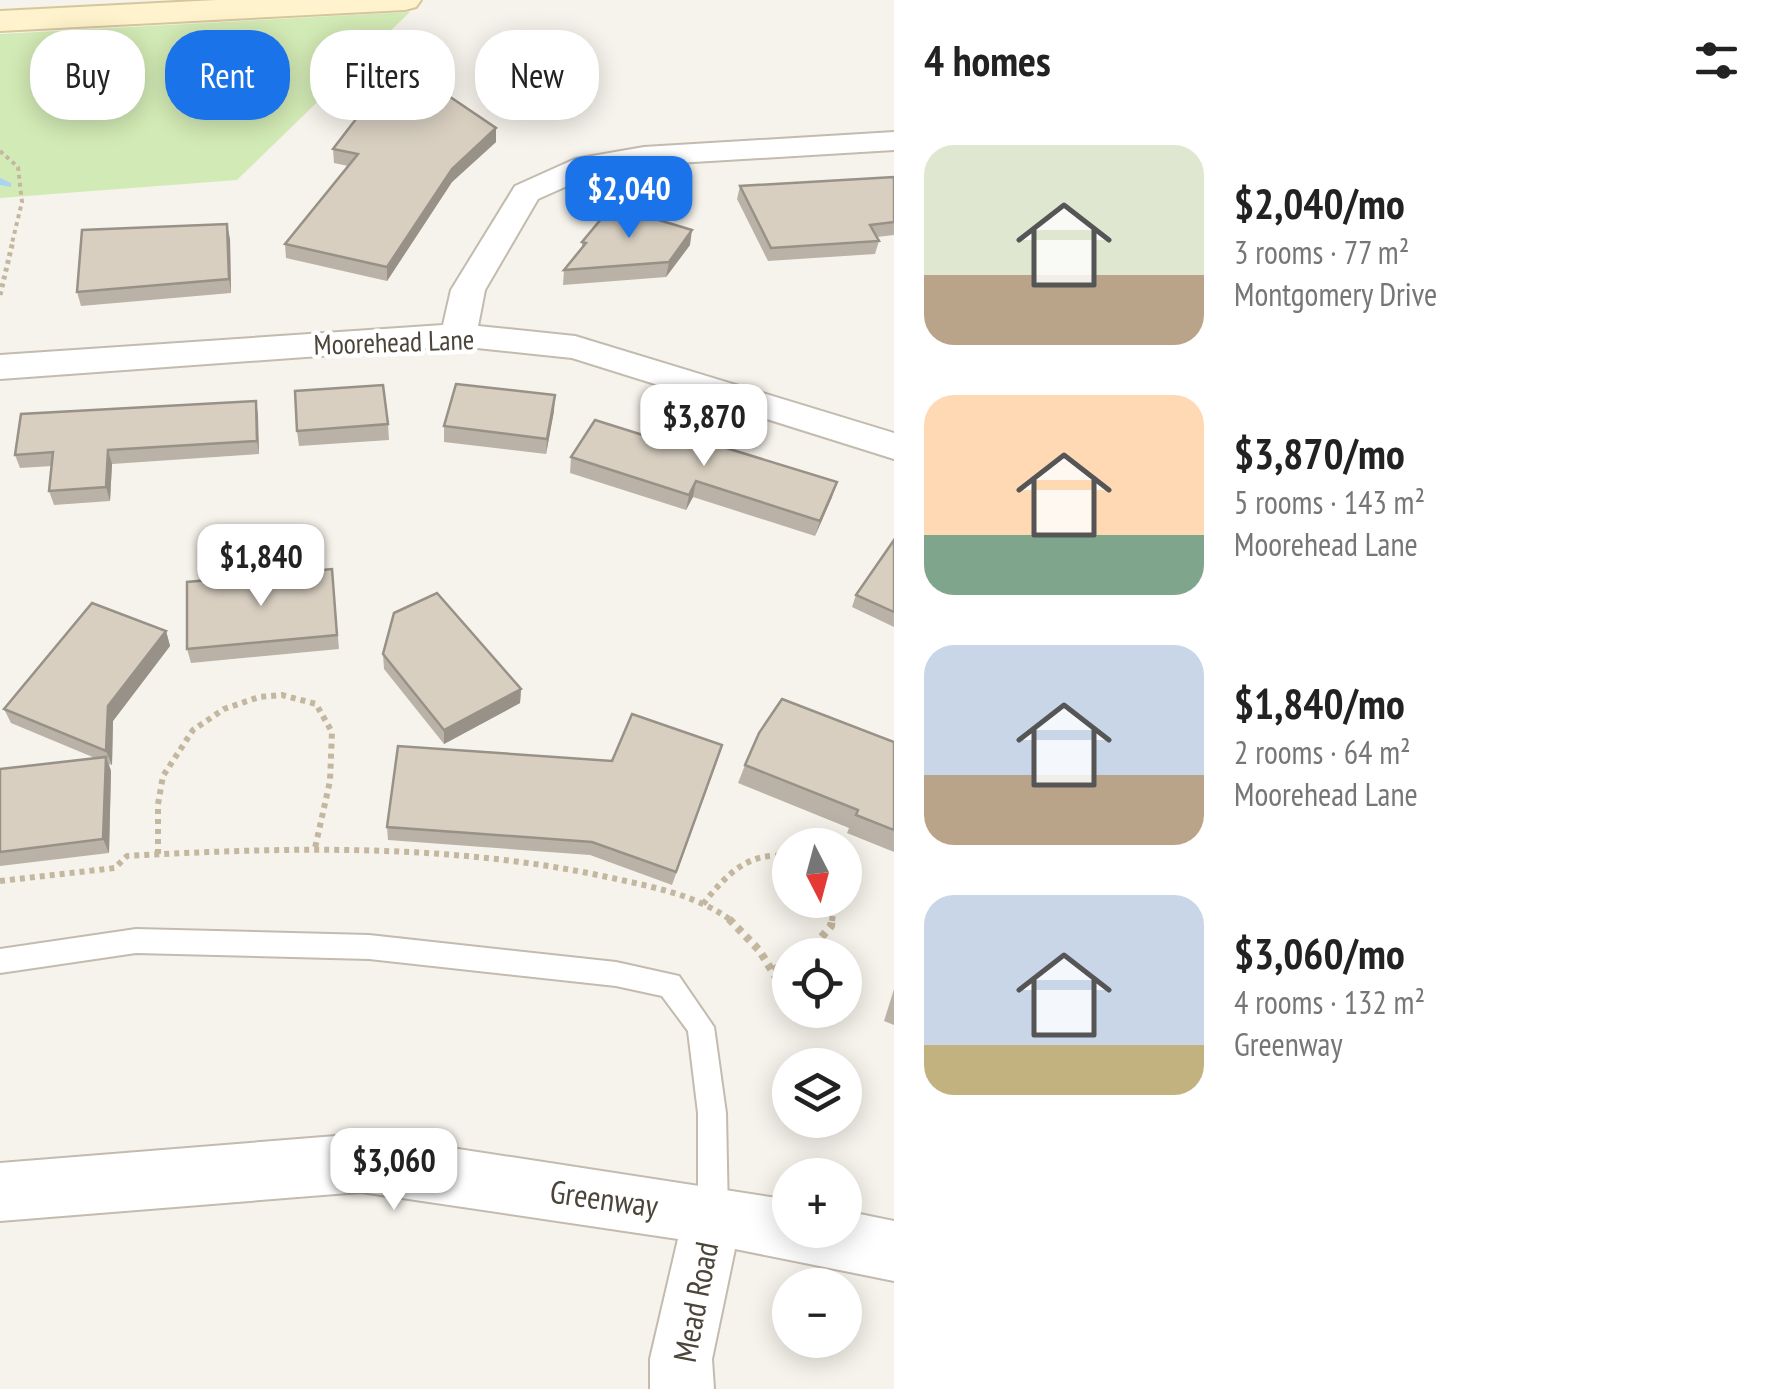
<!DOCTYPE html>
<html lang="en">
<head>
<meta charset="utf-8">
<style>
  :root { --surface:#fff; --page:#f6f6f6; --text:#222; --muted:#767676; --accent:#1a73e8 }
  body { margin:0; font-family:"PT Sans Narrow",sans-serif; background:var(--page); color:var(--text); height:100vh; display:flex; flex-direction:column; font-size:38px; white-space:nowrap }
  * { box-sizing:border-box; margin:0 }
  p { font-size:32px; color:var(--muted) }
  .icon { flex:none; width:55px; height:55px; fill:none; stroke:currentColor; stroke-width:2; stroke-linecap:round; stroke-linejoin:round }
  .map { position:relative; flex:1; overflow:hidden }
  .details { display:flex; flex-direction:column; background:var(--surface); width:880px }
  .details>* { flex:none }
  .top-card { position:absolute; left:30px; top:30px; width:712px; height:90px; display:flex; gap:20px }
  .needle { width:65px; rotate:174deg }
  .fabs { position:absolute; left:772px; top:828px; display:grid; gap:20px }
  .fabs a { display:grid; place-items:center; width:90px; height:90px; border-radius:50%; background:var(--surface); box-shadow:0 5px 25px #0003; font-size:50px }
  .price { position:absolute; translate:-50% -85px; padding:0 22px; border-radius:20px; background:#fff; color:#222; font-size:32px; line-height:65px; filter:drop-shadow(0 2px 5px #0008) }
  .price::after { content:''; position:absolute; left:50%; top:60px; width:30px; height:22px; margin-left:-15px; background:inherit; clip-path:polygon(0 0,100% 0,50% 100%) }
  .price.selected { background:var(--accent); color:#fff }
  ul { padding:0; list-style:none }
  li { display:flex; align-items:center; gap:30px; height:250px; padding:0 30px }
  li span { display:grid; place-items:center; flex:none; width:280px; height:200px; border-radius:30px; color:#555 }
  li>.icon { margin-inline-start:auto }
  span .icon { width:120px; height:120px; fill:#fffc; stroke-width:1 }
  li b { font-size:42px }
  h2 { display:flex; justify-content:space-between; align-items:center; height:120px; padding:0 30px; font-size:42px }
  .tag { padding:0 35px; border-radius:40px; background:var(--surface); box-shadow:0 5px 25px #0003; font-size:35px; line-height:90px }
  .tag.selected { background:var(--accent); color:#fff }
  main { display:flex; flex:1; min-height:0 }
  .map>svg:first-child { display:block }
</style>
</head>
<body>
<main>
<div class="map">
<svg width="894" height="1389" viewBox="0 0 894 1389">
  <rect width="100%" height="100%" fill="#f6f3ec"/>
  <path fill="#d2eab5" d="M 410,12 L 237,180 L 0,198 L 0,34 Z"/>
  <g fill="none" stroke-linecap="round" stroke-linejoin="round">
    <path fill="#a9d4f2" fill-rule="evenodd" d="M 0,178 L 11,183 L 11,187 L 0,185 Z"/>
    <defs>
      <path id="lane" d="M 136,929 L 369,935 L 616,962 L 679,976 L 714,1027 L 726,1113 L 728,1215 L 723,1225 L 713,1230 L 703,1225 L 698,1215 L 698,1113 L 688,1031 L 662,996 L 616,986 L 369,959 L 136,953 L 0,973 L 0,949 Z"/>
      <g id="street">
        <path d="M 894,132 L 894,150 L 644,165 L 594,174 L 538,199 L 485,290 L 478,326 L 575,336 L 894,433 L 894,459 L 572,358 L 458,346 L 0,379 L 0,355 L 443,325 L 451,290 L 515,186 L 575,159 L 644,147 Z"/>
        <path d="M 361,1134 L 790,1200 L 790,1230 L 845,1230 L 845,1211 L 894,1221 L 894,1281 L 735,1249 L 712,1359 L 714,1389 L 650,1389 L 650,1359 L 678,1239 L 361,1192 L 0,1221 L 0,1163 Z"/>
      </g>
      <path id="secondary" d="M 217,0 L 421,0 L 416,7 L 405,10 L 0,31 L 0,11 Z"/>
    </defs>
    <use href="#lane" stroke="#c2bbae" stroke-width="4"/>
    <use href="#street" stroke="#c2bbae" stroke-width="4"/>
    <use href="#secondary" stroke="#d6c79b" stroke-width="4"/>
    <path stroke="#c4b79f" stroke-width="4" stroke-dasharray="4 4" stroke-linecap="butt" d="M 0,151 L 18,167 L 22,202 L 12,243"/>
    <path stroke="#c4b79f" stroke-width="5" stroke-dasharray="4 4" stroke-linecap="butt" d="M 0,295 L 13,241"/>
    <g stroke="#c4b79f" stroke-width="6" stroke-dasharray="5 5" stroke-linecap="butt">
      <path d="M 158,854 L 158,804 L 163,776 L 193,730 L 224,709 L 259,697 L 282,695 L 316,704 L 332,732 L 330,781 L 315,848"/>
      <path d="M 0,881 L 115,868 L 127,856 C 289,847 452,843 612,878 C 653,887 697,895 732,921"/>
      <path d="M 703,904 C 727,874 749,850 790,857"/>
      <path d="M 832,921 L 835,900"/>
    </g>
    <g stroke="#c4b79f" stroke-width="8" stroke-dasharray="6 6" stroke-linecap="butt">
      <path d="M 729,919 L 759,950 L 789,998"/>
      <path d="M 806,955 L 831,926 L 832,919"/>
      <path d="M 773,970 L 790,962"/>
    </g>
    <use href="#lane" fill="#fff" fill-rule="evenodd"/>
    <use href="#street" fill="#fff" fill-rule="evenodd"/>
    <use href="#secondary" fill="#fff3cd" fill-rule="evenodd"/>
  </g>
  <g fill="#bab2a6">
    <path d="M 496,128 L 496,142 L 452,182 L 387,281 L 286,258 L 285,244 L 348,166 L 334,163 L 333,149 Z"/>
    <path d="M 894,177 L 894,235 L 877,237 L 879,241 L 875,254 L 768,261 L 737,199 L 740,186 Z"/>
    <path d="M 230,239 L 231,293 L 81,306 L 77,292 Z"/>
    <path d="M 582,242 L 690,245 L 666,277 L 563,285 L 564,270 L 582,248 Z"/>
    <path d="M 256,401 L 259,454 L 112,464 L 110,501 L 54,505 L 49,491 L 52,466 L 20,468 L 15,455 Z"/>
    <path d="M 554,411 L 546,454 L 444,442 L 444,426 Z"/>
    <path d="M 388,424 L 389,440 L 299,446 L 297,431 Z"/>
    <path d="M 571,457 L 832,497 L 815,536 L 693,497 L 686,510 L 570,473 Z"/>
    <path d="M 894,540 L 894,627 L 852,607 L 856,595 Z"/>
    <path d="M 332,569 L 339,649 L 191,663 L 187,649 Z"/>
    <path d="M 166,631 L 170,646 L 113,721 L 112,765 L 109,764 L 111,771 L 109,853 L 0,866 L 0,769 L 95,758 L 11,723 L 4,709 Z"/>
    <path d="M 383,654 L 521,689 L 520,703 L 444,744 L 384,669 Z"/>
    <path d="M 894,742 L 894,852 L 847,833 L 849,828 L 738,783 L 745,765 Z"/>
    <path d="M 718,759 L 672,885 L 590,855 L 388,840 L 387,827 L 612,761 Z"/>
    <path d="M 894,989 L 894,1025 L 884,1021 Z"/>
  </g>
  <g fill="#979187">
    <path d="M 496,128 L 496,142 L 452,182 L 387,281 L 387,267 L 452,169 Z"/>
    <path d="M 227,224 L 230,239 L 231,293 L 229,279 Z"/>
    <path d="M 692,230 L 690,245 L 666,277 L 669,262 Z"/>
    <path d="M 555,395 L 554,411 L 546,454 L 547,439 Z"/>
    <path d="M 256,401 L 258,415 L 259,454 L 257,441 Z"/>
    <path d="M 108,450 L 112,464 L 110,501 L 106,487 Z"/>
    <path d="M 696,481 L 693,497 L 686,510 L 689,495 Z"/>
    <path d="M 837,482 L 832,497 L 815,536 L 820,521 Z"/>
    <path d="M 166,631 L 170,646 L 113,721 L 112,765 L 106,751 L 108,706 Z"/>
    <path d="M 521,689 L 520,703 L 444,744 L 444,730 Z"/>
    <path d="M 106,757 L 111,771 L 109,853 L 103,839 Z"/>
  </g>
  <g fill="#d8cfc1" stroke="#979187" stroke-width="2.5">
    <path d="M 428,82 L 496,128 L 452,169 L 387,267 L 285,244 L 358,154 L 333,149 L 366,106 Z"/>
    <path d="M 894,177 L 894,222 L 870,225 L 879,241 L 771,248 L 740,186 Z"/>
    <path d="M 612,206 L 692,230 L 669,262 L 564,270 L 586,243 L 582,242 Z"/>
    <path d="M 227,224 L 229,279 L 77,292 L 82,230 Z"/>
    <path d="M 456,384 L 555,395 L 547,439 L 444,426 Z"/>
    <path d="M 383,385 L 388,424 L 297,431 L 295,391 Z"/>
    <path d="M 256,401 L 257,441 L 108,450 L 106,487 L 49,491 L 53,452 L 15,455 L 21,414 Z"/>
    <path d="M 595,420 L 665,442 L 671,431 L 837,482 L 820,521 L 696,481 L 689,495 L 571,457 Z"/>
    <path d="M 894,540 L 894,612 L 856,595 Z"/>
    <path d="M 332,569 L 337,635 L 187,649 L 187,582 Z"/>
    <path d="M 437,593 L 521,689 L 444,730 L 383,654 L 394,613 Z"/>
    <path d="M 92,603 L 166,631 L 108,706 L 106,751 L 4,709 Z"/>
    <path d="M 782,699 L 894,742 L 894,830 L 856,815 L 858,810 L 745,765 L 759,733 Z"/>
    <path d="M 632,714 L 722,745 L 676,872 L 592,842 L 387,827 L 398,746 L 612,761 Z"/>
    <path d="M 106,757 L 103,839 L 0,852 L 0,769 Z"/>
  </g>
  <g text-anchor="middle" stroke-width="9" stroke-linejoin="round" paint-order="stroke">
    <g font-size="28" fill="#4b4439" stroke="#fff">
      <text transform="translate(394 342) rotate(-2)" y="10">Moorehead Lane</text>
    </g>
    <g font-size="32" fill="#4b4439" stroke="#fff">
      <text transform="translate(604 1199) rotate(8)" y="11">Greenway</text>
      <text transform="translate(696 1302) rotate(-79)" y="11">Mead Road</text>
    </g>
  </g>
</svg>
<div class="fabs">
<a><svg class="needle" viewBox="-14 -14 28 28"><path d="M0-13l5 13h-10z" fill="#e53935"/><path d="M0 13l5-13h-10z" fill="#767676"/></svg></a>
<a><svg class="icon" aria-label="locate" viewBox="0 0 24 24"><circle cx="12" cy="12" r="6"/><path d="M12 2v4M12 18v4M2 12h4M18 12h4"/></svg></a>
<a><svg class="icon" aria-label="layers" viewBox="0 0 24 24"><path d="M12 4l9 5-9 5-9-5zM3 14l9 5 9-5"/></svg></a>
<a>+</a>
<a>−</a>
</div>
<b class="price selected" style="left:629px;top:241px">$2,040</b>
<b class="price" style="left:704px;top:469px">$3,870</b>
<b class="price" style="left:261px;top:609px">$1,840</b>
<b class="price" style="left:394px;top:1213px">$3,060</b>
<div class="top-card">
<a class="tag">Buy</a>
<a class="tag selected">Rent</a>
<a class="tag">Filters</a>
<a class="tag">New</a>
</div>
</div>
<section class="details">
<h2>4 homes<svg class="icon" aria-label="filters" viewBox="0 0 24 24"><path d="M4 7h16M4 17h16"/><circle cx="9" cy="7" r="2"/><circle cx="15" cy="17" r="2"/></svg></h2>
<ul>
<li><span style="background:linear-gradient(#dfe7d0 65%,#b9a48a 0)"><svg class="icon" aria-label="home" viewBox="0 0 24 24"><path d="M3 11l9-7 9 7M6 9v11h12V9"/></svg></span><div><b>$2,040/mo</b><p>3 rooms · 77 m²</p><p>Montgomery Drive</p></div></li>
<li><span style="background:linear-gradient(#ffd9b3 70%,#7fa58c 0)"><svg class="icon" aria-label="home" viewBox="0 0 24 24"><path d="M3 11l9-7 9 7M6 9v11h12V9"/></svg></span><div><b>$3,870/mo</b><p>5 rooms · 143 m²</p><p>Moorehead Lane</p></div></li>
<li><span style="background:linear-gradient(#c9d6e8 65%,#b9a48a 0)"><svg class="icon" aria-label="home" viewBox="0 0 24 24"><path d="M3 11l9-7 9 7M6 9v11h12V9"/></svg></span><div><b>$1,840/mo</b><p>2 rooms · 64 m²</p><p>Moorehead Lane</p></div></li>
<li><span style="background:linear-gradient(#c9d6e8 75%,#c2b280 0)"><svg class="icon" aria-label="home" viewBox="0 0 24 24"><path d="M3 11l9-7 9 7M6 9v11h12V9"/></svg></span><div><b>$3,060/mo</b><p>4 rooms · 132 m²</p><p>Greenway</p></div></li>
</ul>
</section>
</main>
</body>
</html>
